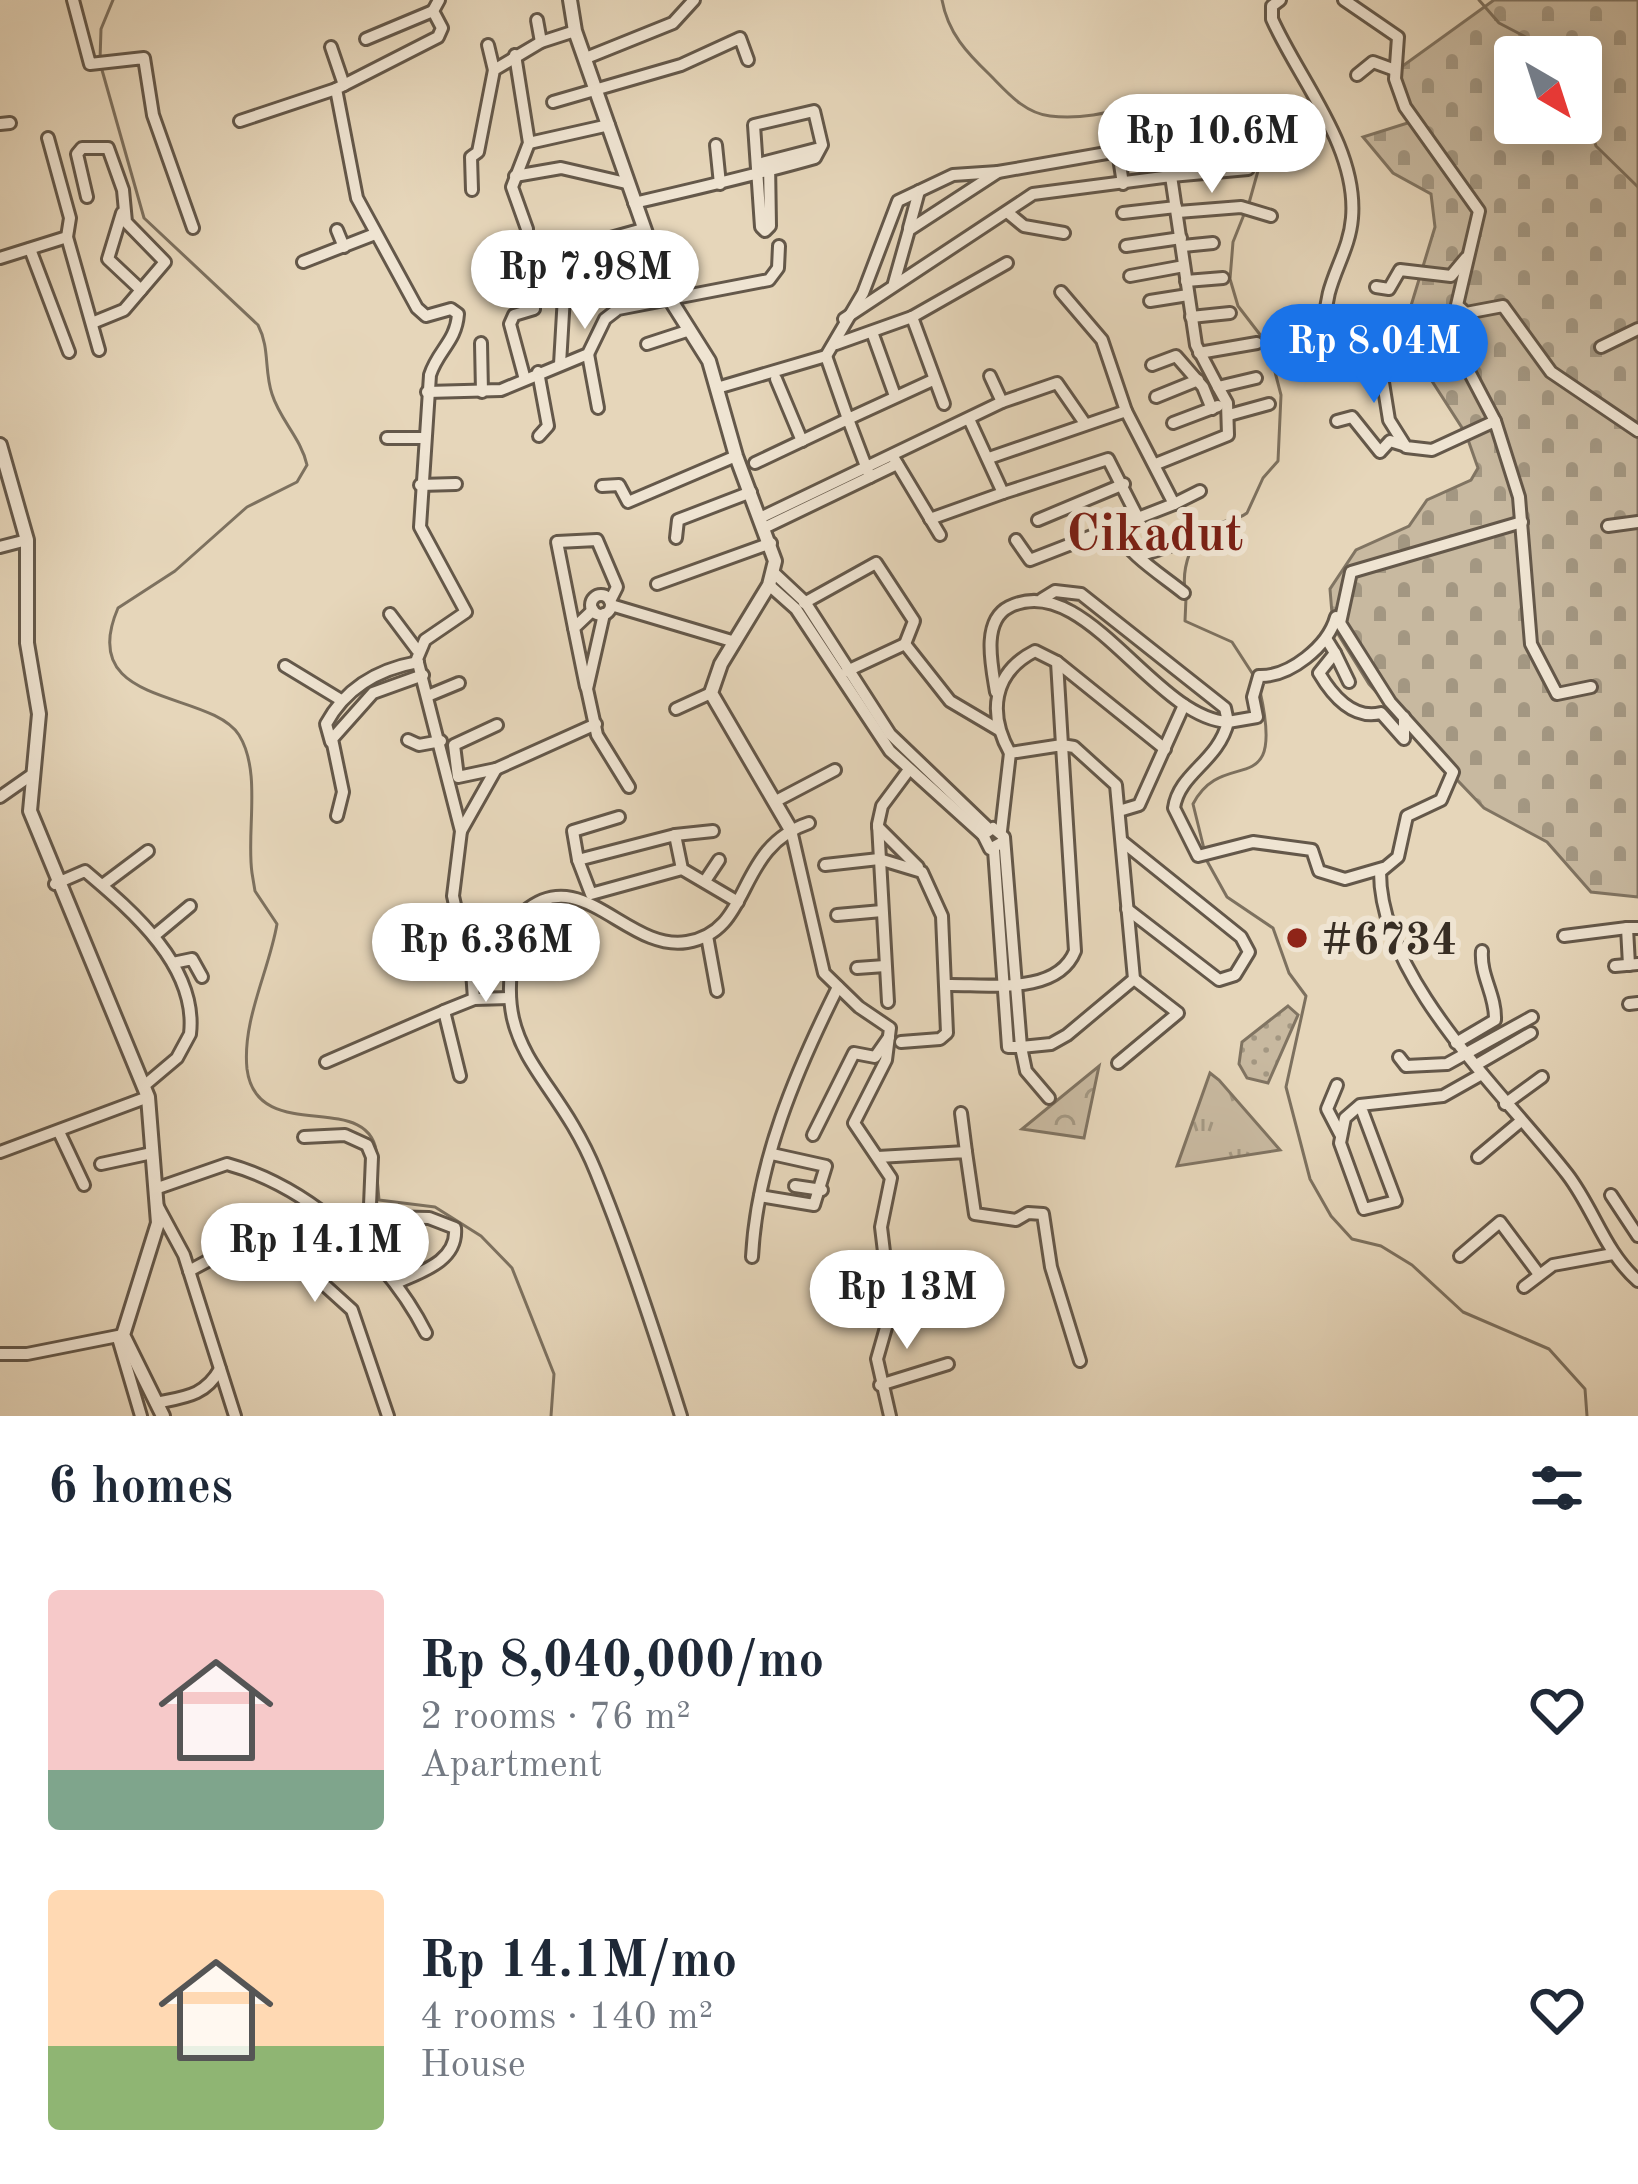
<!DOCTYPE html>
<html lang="en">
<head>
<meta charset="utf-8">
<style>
  :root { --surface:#fff; --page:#f2f2f3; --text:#1f2937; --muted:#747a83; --accent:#1a73e8 }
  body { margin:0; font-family:"Old Standard TT",serif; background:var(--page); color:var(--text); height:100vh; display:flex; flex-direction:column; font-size:45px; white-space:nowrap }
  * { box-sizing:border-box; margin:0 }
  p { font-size:39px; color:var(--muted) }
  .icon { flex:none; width:66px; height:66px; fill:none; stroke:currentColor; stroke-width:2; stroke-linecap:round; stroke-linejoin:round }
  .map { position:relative; height:1416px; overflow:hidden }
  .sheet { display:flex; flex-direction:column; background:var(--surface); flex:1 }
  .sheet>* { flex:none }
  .needle { width:78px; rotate:141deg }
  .controls { position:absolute; left:1494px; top:36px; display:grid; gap:24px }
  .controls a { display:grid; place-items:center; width:108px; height:108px; border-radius:12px; background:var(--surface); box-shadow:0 6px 30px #0003; font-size:60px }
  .price { position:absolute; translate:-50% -102px; padding:0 27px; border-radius:42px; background:#fff; color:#222; font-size:39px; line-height:78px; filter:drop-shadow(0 3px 6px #0008) }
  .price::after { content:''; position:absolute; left:50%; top:72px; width:36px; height:27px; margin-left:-18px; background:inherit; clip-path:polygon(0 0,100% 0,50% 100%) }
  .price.on { background:var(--accent); color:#fff }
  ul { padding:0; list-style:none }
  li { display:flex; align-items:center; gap:36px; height:300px; padding:0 48px }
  li span { display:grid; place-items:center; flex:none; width:336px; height:240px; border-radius:12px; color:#555 }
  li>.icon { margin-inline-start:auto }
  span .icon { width:144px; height:144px; fill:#fffc; stroke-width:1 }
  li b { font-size:51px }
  h2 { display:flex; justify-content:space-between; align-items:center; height:144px; padding:0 48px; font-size:51px }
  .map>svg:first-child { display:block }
</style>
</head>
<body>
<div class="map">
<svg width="1638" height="1416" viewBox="0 0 1638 1416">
  <defs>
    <pattern id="grass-tufts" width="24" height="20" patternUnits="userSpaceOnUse" patternTransform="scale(3)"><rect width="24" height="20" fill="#c8b9a0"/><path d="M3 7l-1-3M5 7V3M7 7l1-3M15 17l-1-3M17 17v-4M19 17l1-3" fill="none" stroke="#a39782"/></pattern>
    <pattern id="forest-crowns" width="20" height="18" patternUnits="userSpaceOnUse" patternTransform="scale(3)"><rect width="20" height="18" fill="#c8b9a0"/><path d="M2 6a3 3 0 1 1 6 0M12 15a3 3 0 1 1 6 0" fill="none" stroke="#a39782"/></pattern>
    <pattern id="cemetery-stones" width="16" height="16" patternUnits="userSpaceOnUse" patternTransform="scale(3)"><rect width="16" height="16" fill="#c8b9a0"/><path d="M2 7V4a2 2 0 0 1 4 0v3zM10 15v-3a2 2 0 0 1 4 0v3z" fill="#a39782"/></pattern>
    <pattern id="park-dots" width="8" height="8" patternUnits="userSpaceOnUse" patternTransform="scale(3)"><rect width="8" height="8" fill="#c8b9a0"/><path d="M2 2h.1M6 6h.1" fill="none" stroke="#a39782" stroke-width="1.8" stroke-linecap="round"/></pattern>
  </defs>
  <rect width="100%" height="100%" fill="#e6d6ba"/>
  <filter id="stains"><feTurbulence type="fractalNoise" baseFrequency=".00167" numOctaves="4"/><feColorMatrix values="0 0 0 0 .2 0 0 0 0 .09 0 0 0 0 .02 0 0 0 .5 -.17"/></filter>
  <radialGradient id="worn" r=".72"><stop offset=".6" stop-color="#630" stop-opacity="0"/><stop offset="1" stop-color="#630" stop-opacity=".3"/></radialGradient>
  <path fill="url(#grass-tufts)" stroke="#807462" stroke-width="3" d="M 1210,1073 L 1219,1080 L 1280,1150 L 1177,1166 Z"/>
  <path fill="url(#forest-crowns)" stroke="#807462" stroke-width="3" d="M 1099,1066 L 1084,1138 L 1022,1129 Z"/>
  <path fill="url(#cemetery-stones)" stroke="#807462" stroke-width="3" fill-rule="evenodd" d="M 1494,0 L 1638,0 L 1638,897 L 1591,892 L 1547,842 L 1484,808 L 1438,760 L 1369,684 L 1333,626 L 1330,589 L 1356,550 L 1409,526 L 1427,500 L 1471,480 L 1478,468 L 1466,434 L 1412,350 L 1410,309 L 1435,227 L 1431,194 L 1393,173 L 1363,137 L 1414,121 L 1397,70 ZM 1515,57 L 1581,57 L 1581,123 L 1515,123 Z"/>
  <path fill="url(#park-dots)" stroke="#807462" stroke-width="3" d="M 1288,1006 L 1298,1015 L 1268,1083 L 1247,1078 L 1239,1064 L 1242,1042 Z"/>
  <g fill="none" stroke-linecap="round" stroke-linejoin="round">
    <g stroke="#7d715f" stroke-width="3">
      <path d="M 942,0 C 948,33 967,53 990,75 C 1007,92 1024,113 1050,116 C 1138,127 1200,47 1263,153 L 1249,203"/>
      <path d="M 1479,0 L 1499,23 L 1564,57"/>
      <path d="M 100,60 L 101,29 L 113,0"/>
      <path d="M 102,70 L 144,218 L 258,325 C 270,348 264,370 272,394 C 280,420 301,438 307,465 L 297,482 L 247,507 L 175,571 L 118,608 C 75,708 209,689 239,735 C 262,772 246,832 252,873 L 255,891 L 277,924 C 269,971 242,1020 247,1069 C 257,1148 373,1086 377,1157"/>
      <path d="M 1581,102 L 1596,146 L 1638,187"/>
      <path d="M 1185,589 C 1182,569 1191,537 1210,526 C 1223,519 1235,522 1247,513 L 1263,478 L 1278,461 L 1281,395 L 1268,345 L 1238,306 L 1230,279 L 1233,242 L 1245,212"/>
      <path d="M 1186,598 L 1185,621 L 1232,642 L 1254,676"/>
      <path d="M 1260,691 C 1286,806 1224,744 1193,804 L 1207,861 L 1227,897 L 1273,928 L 1289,973 L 1306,996 L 1286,1087 L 1310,1179 L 1331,1216 L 1352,1239 L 1381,1246 L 1412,1265 L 1463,1312 L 1549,1349 L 1585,1389 L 1587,1416"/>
      <path d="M 377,1178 L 379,1200 L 435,1207 L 481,1236 L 512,1268 L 554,1374 L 551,1416"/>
    </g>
    <defs>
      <g id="minor">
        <path d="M 73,0 L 90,64 L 144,58 L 153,115 L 193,228"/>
        <path d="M 439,0 L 433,11 L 442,28 L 438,37 L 336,89 L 357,198 L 417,308 L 426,316 L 451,309 L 458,314 C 456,342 438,350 430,375 L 420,527 L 466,612 L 425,640 L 417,659 L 461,831 L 453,896 L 457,914 C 477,925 501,910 524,912"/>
        <path d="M 1280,0 L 1272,6 L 1272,19 C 1299,80 1358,147 1352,218 C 1349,257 1322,284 1326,326"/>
        <path d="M 1344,0 L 1398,37 L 1395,79 L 1405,107 L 1479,211 L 1457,305 L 1466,313 L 1503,306 L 1551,372 L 1638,431"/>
        <path d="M 537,20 L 541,42"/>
        <path d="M 366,39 L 433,11"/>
        <path d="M 488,45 L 494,70"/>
        <path d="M 331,47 L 344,85"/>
        <path d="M 515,55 L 529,143 L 512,187 L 527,229 L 526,276"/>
        <path d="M 586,58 L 673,23 L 694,0"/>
        <path d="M 1357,75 L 1373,62 L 1395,70"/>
        <path d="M 553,102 L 681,65 L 740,38 L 748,60"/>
        <path d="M 240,121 L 336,89"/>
        <path d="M 0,124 L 10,123"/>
        <path d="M 529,143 L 609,125"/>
        <path d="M 716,145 L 720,184"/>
        <path d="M 762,163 L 816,149"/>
        <path d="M 515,176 L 561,168 L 626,183"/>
        <path d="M 1171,176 L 1248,169"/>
        <path d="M 1123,184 L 1118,151 L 1229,139"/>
        <path d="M 472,190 L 471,157 L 478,152 L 494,70 L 541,42 L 575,31"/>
        <path d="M 87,197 L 77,154 L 82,148 L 108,148 L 123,190 L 126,222 L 165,262 L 124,310 L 92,323"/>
        <path d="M 634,203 C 695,189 755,175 815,158 L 822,145 L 814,111 L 754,125 L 761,227 L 765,231 L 770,226 L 769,162"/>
        <path d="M 1007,212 L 1024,226 L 1064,233"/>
        <path d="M 1178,212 L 1241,207 L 1271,216"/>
        <path d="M 122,213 L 108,259 L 141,290"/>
        <path d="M 1123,213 L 1176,207"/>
        <path d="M 909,228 L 919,191"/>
        <path d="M 337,230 L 344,247"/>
        <path d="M 67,237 L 99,350"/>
        <path d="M 589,244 L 643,229"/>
        <path d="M 1126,246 L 1181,238"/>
        <path d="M 1183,246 L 1213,243"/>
        <path d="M 30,249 L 69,352"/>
        <path d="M 0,258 L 67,237 L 70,218 L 48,138"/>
        <path d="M 303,262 L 375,234"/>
        <path d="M 1130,276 L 1184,266"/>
        <path d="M 1186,281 L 1223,278"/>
        <path d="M 894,283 L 909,230 L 998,172 L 1118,151 L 1144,123 L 1190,112"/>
        <path d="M 1376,287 L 1389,289 L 1400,270 L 1451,276 L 1466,258"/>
        <path d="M 1061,292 L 1102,340 L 1126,411"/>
        <path d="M 1150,301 L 1188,295"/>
        <path d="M 1466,313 L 1460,331 L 1462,358 L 1495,421 L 1519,497 L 1531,644 L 1557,694 L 1591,687"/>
        <path d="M 912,317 L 944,404"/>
        <path d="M 1191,317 L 1230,313"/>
        <path d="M 844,319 L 1033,194 L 1171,176 L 1196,345 L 1218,387 L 1256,378"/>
        <path d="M 872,332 L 895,396"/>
        <path d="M 481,343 L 482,392"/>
        <path d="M 647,344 L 690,330"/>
        <path d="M 836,344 L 912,317 L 1007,263"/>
        <path d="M 1601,347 L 1638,329"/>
        <path d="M 1199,353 L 1257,343"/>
        <path d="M 588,354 L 598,408"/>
        <path d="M 826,356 L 863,293 L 898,201 L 953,175 L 998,172"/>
        <path d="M 826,356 L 848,419 L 933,380"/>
        <path d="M 560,364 L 564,296"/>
        <path d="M 1152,365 L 1176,356 L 1203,387 L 1212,409"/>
        <path d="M 1381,370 L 1389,420 L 1406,447 L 1432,450 L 1495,421"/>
        <path d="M 538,372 L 548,426 L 539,436"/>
        <path d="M 524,376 L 510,324 L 514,315 L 534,309"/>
        <path d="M 990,376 L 1002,402"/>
        <path d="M 776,379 L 802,441"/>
        <path d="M 717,388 L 826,356"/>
        <path d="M 427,392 L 501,390 L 588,354 L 605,319 L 618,309 L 769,280 L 778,268 L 779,246"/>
        <path d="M 1156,397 L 1198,380"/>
        <path d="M 1229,415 L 1269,404"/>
        <path d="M 969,419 L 1003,493 L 1108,459 L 1138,518"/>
        <path d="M 1337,421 L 1352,417 L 1380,452 L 1390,441 L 1403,445"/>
        <path d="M 1173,423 L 1218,406"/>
        <path d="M 387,438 L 423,438"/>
        <path d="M 989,458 L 1126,411 L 1174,504 L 1030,560 L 1016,540"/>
        <path d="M 895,460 L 940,535"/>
        <path d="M 755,463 L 848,419 L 870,477"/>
        <path d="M 1156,464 L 1228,435 L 1227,403 L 1218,387"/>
        <path d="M 420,485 L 456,484"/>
        <path d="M 602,486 L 619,485 L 628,502 L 736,456"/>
        <path d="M 1174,504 L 1200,491"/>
        <path d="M 762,517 L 1002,402 L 1057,383 L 1084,422"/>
        <path d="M 930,519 L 1003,493"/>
        <path d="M 1038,520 L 1124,484"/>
        <path d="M 1522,522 L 1351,572 L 1340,623 L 1390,702 L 1453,772 L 1441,800 L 1407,816 L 1398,857 L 1380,872 C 1380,980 1505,1094 1567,1174 C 1594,1209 1604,1251 1638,1281"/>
        <path d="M 1608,526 L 1638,522"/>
        <path d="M 766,527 L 897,464"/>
        <path d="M 1113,527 C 1129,555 1159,573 1184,593"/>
        <path d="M 676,538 L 678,520 L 751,492"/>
        <path d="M 0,547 L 27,540"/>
        <path d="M 1142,555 L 1188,540"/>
        <path d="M 773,572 L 805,602 L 890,734 L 989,829"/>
        <path d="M 657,584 L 771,543"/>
        <path d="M 769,585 L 796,609 L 890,751 L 983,835"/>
        <circle cx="601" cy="605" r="10"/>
        <path d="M 804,603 L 876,563 L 914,621 L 905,644"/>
        <path d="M 611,605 L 735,642"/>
        <path d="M 390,614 L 417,650"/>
        <path d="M 604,614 L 587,689 L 597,735 L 629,787"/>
        <path d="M 1336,617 C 1328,646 1290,677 1259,676 L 1253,697 L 1257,717 L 1228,722 C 1218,762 1179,773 1174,808 L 1198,856 L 1253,842 L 1312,850 L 1319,871 L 1345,879 L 1383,868"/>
        <path d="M 574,628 L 557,542 L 597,540 L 617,587 L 610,601"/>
        <path d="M 1327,640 L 1335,653 L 1319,673 C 1332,695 1353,720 1381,713 L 1404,739 L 1404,717"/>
        <path d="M 1335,653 L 1349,682"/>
        <path d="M 285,666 L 341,700"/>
        <path d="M 847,671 L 905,644 L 950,701 L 999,730"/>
        <path d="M 586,687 L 574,628 L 593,610"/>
        <path d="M 996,692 C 992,667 981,621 1009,607 C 1084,569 1154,718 1228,722 L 1225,708 L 1081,594 L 1055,591 L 1042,599"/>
        <path d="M 430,695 L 459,683"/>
        <path d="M 676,709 L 711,693"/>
        <path d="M 497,725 L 454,745 L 458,777 L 496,769 L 596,724"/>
        <path d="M 408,740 L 419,745 L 441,741"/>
        <path d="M 331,742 L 326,724 C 346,687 379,669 418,662"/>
        <path d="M 1010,753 C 988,714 992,673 1035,651 L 1057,662 L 1165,749"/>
        <path d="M 0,797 L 30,776"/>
        <path d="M 776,801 L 835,770"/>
        <path d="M 1119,811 L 1139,805 L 1184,705"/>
        <path d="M 337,816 L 343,792 L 332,739 L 373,693 L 423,675"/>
        <path d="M 878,827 L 918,867"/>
        <path d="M 791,830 L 824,973 L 859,1007 L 890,1028 L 886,1060 L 854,1123 L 891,1178 L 881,1227 L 891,1310 L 877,1359 L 890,1416"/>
        <path d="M 461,831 L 496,769"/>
        <path d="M 675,835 L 713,831"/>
        <path d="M 1123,842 L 1241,937 L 1249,952 L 1235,975 L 1219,980 L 1127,909"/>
        <path d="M 994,850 L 1008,1047 L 1021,1047 L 1004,837 L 993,828 L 983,835 L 990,849 L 1003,842"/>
        <path d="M 578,860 L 573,831 L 619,817"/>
        <path d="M 825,865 L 879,859 L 922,872 L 942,916 L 947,1033 L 940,1039 L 901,1042"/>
        <path d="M 682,869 L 591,894 L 578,860 L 675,835 L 682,869 L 738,902"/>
        <path d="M 705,881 L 719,860"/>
        <path d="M 55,884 L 85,871 C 131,910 198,966 190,1034 L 177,1058 L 145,1085"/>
        <path d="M 104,884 L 148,851"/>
        <path d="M 837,915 L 882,911"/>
        <path d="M 154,936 L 190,906"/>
        <path d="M 707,936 L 717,991"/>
        <path d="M 1564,936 L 1627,928"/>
        <path d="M 173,963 L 192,959 L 202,977"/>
        <path d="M 1629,965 L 1627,928 L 1638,928"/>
        <path d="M 1615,966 L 1638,964"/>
        <path d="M 857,968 L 885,966"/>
        <path d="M 472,971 L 474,999"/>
        <path d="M 946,985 C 987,984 1057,996 1075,951 L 1062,745 L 1010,753 L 1001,831"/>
        <path d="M 888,1002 L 878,824 L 882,806 L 908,771"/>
        <path d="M 1629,1004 L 1638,1003"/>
        <path d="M 1456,1043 L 1495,1020 C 1496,995 1480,976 1482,951"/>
        <path d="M 1399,1057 L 1406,1066 L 1447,1064 L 1532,1017"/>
        <path d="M 326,1062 L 444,1011"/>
        <path d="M 1118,1063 L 1178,1013 L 1134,979"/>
        <path d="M 1476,1065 L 1531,1033"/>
        <path d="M 460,1076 L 444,1011 L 474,999 L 509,998"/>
        <path d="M 1337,1085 L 1327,1109 L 1340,1134"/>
        <path d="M 1049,1098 L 1026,1071 L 1021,1047 L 1051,1044 L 1067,1035 L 1134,979 L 1116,785 L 1074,747 L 1062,745 L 1057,662"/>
        <path d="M 1505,1104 L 1542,1077"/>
        <path d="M 1360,1105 L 1396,1201 L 1364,1209 L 1340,1143 L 1345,1118 L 1360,1105 L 1443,1096 L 1482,1074"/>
        <path d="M 961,1113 L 966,1152"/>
        <path d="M 59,1132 L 84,1185"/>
        <path d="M 813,1135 L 854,1053 L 875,1057 L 889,1037"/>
        <path d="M 304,1137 L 345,1135 L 367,1145 L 372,1157 L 370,1205 L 379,1217 L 429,1218 L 455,1228 C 458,1261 421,1272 396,1283"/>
        <path d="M 0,1152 L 148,1097"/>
        <path d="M 878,1157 L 966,1152 L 975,1214 L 1016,1220 L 1028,1213 L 1043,1214 L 1051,1267 L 1080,1361"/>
        <path d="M 1478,1157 L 1521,1121"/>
        <path d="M 101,1164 L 152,1153"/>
        <path d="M 795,1186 L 822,1190"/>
        <path d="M 155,1189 L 227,1164 C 310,1187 388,1258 426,1333"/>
        <path d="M 1611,1195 L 1638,1236"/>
        <path d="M 760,1196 L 814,1205 L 826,1166 L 772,1154"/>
        <path d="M 157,1205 L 184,1255 L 235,1416"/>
        <path d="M 1460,1256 L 1500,1222 L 1538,1273"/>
        <path d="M 752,1257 C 757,1162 796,1071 838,987"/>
        <path d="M 189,1271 L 228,1250 L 250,1246 L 299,1262 L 352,1310 L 388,1416"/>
        <path d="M 1524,1287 L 1553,1265 L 1613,1254"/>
        <path d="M 118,1338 L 141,1416"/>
        <path d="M 0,1354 L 27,1354 L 123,1335"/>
        <path d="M 880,1385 L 948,1364"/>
        <path d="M 156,1403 C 185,1397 205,1396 220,1369"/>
        <path d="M 681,1416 C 656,1336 628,1250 596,1172 C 551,1061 479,1052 524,912 C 582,862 627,952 687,942 C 754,931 734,848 809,823"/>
      </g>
      <g id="tertiary">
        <path d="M 570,0 L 575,31 L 668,296 L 709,361 L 736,456 L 775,561 L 769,585 L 721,664 L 711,693 L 791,830"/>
        <path d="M 0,445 L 27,540 L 27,643 L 39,714 L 30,811 L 148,1097 L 158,1223 L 123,1335 L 163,1416"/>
      </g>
    </defs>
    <use href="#minor" stroke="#64584a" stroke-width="16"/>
    <use href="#tertiary" stroke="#64584a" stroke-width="18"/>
    <use href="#minor" stroke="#efe4d2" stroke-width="10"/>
    <use href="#tertiary" stroke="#efe4d2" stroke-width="12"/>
  </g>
  <circle fill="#8f2418" stroke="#efe4d2" stroke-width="4.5" cx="1297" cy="938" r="12"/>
  <g text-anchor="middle" stroke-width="12" stroke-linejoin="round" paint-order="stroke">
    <g font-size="45" font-weight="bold" fill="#382e24" stroke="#efe4d2" text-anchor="start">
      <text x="1321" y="954">#6734</text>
    </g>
    <g font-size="51" font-weight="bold" fill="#7a1f14" stroke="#efe4d2">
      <text x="1155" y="550">Cikadut</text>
    </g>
  </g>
  <rect width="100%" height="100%" filter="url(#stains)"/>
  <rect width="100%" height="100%" fill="url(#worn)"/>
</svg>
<div class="controls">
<a><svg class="needle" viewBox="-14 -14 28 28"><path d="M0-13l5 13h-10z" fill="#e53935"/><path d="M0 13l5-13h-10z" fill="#747a83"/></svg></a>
</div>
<b class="price" style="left:1212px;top:196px">Rp 10.6M</b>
<b class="price" style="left:585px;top:332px">Rp 7.98M</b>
<b class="price on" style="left:1374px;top:406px">Rp 8.04M</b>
<b class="price" style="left:486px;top:1005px">Rp 6.36M</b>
<b class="price" style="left:315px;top:1305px">Rp 14.1M</b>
<b class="price" style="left:907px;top:1352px">Rp 13M</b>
</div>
<section class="sheet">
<h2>6 homes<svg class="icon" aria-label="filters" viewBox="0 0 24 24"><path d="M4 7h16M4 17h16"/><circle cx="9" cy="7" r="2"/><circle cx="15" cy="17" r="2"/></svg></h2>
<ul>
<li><span style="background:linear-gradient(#f6c9c9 75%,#7fa58c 0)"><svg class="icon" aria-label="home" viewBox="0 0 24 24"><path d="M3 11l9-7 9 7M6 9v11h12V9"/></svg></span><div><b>Rp 8,040,000/mo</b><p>2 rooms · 76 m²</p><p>Apartment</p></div><svg class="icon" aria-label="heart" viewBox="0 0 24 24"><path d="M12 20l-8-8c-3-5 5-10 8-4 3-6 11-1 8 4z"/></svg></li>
<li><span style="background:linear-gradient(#ffd9b3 65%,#8fb573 0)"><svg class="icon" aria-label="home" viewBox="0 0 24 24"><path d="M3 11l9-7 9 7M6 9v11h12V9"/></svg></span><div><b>Rp 14.1M/mo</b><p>4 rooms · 140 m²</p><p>House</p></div><svg class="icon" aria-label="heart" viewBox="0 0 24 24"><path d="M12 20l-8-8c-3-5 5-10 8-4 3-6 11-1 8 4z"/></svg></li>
</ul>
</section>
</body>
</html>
